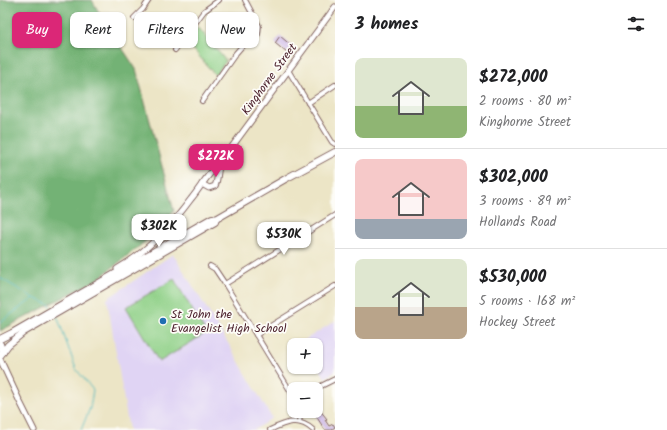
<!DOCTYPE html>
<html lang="en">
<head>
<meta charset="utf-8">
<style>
  :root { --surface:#fff; --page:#f2f2f2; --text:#202124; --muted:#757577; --line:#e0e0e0; --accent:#db2777 }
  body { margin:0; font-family:Kalam,sans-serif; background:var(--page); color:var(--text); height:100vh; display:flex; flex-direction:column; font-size:15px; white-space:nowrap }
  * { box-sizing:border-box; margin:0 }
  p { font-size:13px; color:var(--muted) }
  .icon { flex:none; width:22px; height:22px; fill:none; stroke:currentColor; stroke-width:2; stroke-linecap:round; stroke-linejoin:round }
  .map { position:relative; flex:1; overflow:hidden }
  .details { display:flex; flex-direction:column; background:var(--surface); width:332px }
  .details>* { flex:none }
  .guide { position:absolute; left:12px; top:12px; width:263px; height:36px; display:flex; gap:8px }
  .controls { position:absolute; left:287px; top:338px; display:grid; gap:8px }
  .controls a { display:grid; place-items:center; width:36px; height:36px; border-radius:8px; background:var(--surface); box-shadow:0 1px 3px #0004; font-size:20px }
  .price { position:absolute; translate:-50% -34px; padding:0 9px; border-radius:8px; background:#fff; color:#222; font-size:13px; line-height:26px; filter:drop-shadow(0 1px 2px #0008) }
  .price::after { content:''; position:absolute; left:50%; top:24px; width:12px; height:9px; margin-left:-6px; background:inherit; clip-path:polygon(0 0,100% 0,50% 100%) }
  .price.on { background:var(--accent); color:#fff }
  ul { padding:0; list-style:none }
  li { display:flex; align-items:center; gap:12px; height:100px; padding:0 20px }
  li+li { border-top:1px solid var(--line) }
  li span { display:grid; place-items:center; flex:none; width:112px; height:80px; border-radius:8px; color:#555 }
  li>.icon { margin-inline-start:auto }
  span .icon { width:48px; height:48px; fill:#fffc; stroke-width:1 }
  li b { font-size:17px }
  h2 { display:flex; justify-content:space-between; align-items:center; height:48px; padding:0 20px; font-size:17px }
  .chip { padding:0 14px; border-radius:8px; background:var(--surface); box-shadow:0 1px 3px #0004; font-size:14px; line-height:36px }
  .chip.on { background:var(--accent); color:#fff }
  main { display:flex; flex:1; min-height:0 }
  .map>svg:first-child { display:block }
</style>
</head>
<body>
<main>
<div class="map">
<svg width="335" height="430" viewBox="0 0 335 430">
  <rect width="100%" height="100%" fill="#fdfcf7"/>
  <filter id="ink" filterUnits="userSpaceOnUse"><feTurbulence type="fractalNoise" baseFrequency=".025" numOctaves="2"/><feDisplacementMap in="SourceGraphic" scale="8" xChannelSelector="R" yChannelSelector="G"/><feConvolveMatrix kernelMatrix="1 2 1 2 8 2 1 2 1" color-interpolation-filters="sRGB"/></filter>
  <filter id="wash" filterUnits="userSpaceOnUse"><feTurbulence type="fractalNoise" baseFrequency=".012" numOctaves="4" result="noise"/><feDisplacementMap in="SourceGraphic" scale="16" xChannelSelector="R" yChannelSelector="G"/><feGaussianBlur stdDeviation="0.9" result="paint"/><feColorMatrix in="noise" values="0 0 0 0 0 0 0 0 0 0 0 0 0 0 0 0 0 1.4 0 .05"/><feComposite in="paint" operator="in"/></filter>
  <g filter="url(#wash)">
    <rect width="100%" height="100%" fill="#ece5c6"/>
    <g fill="#e0d4f4">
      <path d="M 173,254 L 228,343 L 272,418 L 254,430 L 129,430 L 107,299 Z"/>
      <path d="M 335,321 L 335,372 L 325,378 L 316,362 L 316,345 L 305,345 L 303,341 Z"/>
    </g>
    <g fill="#8fd087" stroke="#6c7859">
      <path d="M 198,27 L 226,61 L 215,75 L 187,42 Z"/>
      <path d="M 174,279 L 206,333 L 159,362 L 126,307 Z"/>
    </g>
    <path fill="#73b274" stroke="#5e6850" d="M 0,0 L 92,0 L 101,16 L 136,69 L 174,211 L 151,237 L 98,279 L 0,331 Z"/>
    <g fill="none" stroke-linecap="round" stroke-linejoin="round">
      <g stroke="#49b8bf" stroke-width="1">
        <path d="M 0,278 L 34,298 L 0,322"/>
        <path d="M 34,298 L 50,305 L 51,307"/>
        <path d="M 57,316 L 76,369 L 93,390 L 90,408 L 81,430"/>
      </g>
    </g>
    <g id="blocks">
      <g fill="#c6ade5">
        <path d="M 280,36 L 293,47 L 287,53 L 275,43 Z"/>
        <path d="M 319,409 L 327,419 L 325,420 L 329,426 L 333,424 L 335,427 L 331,430 L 325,430 L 316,416 L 317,416 L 315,411 Z"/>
      </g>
    </g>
  </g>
  <g filter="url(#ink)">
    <use href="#blocks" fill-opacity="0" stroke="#836461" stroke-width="1"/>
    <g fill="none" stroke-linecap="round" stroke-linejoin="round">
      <defs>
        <g id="minor">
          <path d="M 134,18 L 143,9 L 149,0"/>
          <path d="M 175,50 L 204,11 L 219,0"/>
          <path d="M 288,70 L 332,142 L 335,144"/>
          <path d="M 202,101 L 236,53 L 243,45 L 258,34 L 259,26 L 245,0"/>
          <path d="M 308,103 L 335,85"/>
          <path d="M 210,266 L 215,269 L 225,284 L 294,397"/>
          <path d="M 225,284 L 335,215"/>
          <path d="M 256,335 L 335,286"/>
          <path d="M 315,389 L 335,379"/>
          <path d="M 299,422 L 301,411"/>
          <path d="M 270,430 C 286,422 299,417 313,430"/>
        </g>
        <g id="major">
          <path d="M 202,184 L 209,188 L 215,186 C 218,180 217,171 220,164"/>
          <path d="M 117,269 C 147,252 171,226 191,199 C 201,187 208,173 220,163 L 335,7"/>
          <path d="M 0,359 L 20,402 L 34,430"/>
        </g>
        <g id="highway">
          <path d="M 0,339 L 12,333 L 212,218 L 216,219 L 287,178 L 335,152"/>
          <path d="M 0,344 L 3,352"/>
          <path d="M 0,356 L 8,345 L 24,332 L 215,222 L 216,219"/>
        </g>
      </defs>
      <use href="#minor" stroke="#836461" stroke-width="6"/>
      <use href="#major" stroke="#836461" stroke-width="7"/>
      <use href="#highway" stroke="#836461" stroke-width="8"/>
      <use href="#minor" stroke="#fff" stroke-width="4"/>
      <use href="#major" stroke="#fff" stroke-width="5"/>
      <use href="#highway" stroke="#fff" stroke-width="6"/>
    </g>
  </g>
  <circle fill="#1f6fb2" stroke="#fdfcf7" stroke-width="1.5" cx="163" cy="321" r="4"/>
  <g text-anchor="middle" stroke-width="3.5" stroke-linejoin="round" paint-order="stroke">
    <g font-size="12" fill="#4a1f2b" stroke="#fdfcf7">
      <text transform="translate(269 79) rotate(-54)" y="4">Kinghorne Street</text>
    </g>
    <g font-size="12" fill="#4a1f2b" stroke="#fdfcf7" text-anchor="start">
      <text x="171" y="318">St John the<tspan x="171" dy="14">Evangelist High School</tspan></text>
    </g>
  </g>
</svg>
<div class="controls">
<a>+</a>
<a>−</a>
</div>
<b class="price on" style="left:216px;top:178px">$272K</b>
<b class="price" style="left:159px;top:248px">$302K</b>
<b class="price" style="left:284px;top:256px">$530K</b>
<div class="guide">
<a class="chip on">Buy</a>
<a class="chip">Rent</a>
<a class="chip">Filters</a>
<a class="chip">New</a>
</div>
</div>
<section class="details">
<h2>3 homes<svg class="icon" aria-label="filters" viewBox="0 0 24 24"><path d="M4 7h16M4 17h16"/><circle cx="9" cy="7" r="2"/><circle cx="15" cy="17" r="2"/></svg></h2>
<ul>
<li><span style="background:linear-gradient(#dfe7d0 60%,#8fb573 0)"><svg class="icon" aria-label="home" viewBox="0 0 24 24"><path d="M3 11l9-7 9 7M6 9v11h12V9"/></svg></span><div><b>$272,000</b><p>2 rooms · 80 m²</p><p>Kinghorne Street</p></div></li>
<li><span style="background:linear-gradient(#f6c9c9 75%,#9aa5b1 0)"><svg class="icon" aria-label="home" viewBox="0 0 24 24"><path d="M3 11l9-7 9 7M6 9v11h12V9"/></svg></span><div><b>$302,000</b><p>3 rooms · 89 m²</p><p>Hollands Road</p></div></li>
<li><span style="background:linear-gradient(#dfe7d0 60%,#b9a48a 0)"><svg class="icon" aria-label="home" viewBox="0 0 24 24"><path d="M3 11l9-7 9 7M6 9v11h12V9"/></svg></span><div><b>$530,000</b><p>5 rooms · 168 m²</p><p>Hockey Street</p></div></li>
</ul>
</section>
</main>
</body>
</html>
